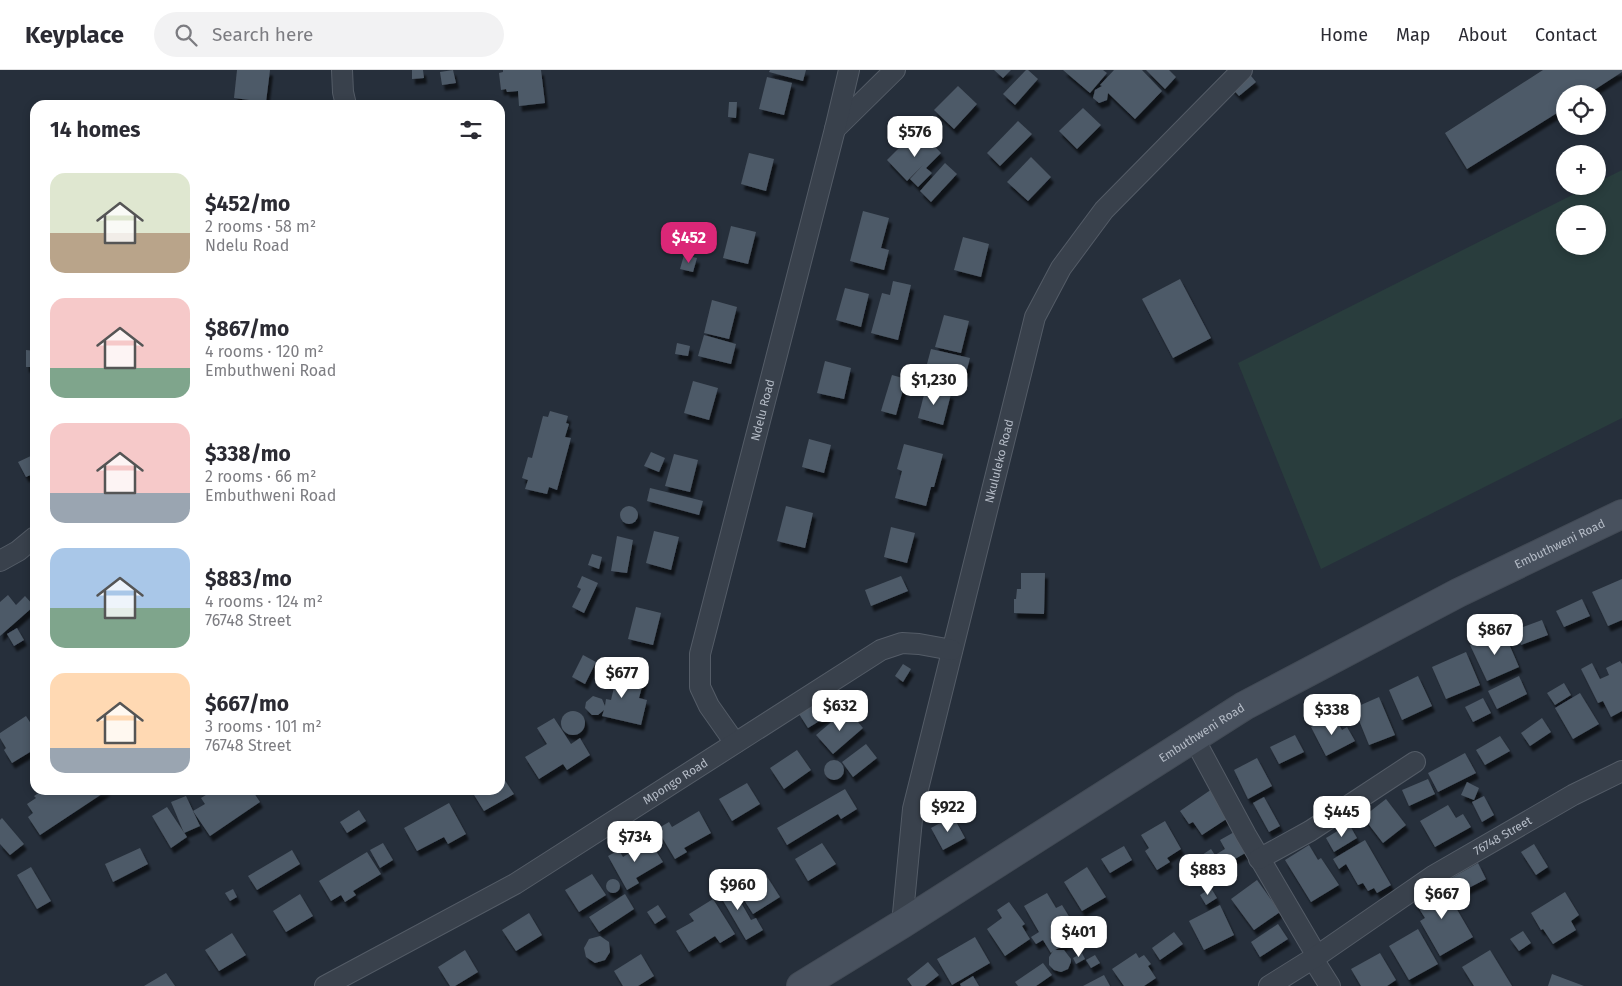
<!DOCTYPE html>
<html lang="en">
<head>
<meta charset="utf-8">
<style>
  :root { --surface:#fff; --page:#f2f2f3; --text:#2b2b33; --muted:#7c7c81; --line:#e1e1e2; --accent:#db2777 }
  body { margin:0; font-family:"Fira Sans",sans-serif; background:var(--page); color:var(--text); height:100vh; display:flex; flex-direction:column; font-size:19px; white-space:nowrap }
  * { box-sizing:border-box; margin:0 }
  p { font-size:16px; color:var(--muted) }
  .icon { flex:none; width:28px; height:28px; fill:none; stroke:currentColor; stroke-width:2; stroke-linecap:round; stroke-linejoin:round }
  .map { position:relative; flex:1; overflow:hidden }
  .side { position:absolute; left:30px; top:30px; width:475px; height:695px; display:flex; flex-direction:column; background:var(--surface); border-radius:15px; box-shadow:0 2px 8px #0003 }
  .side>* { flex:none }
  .fabs { position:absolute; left:1556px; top:15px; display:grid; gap:10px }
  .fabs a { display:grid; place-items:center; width:50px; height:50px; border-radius:50%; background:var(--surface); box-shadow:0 2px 8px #0003; font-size:25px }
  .price { position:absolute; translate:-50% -42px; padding:0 11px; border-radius:10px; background:#fff; color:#222; font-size:16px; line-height:32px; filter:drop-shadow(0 1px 2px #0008) }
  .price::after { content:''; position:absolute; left:50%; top:30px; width:15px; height:11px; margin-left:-8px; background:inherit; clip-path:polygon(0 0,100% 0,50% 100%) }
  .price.current { background:var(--accent); color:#fff }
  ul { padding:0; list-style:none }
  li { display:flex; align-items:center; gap:15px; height:125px; padding:0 20px }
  li span { display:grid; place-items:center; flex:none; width:140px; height:100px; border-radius:15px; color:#555 }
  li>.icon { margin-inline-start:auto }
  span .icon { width:60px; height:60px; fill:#fffc; stroke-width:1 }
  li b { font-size:21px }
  h2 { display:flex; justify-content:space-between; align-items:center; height:60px; padding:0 20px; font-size:21px }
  header { display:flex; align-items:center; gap:30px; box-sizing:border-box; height:70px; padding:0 25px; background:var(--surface); border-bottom:1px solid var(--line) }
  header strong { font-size:24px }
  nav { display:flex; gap:28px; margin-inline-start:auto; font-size:18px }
  .search { width:350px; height:45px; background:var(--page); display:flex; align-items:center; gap:12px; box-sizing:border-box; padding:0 18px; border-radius:28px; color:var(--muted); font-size:19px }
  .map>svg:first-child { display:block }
</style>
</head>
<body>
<header>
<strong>Keyplace</strong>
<div class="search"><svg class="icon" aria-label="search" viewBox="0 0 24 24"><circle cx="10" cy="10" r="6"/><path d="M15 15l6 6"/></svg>Search here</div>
<nav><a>Home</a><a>Map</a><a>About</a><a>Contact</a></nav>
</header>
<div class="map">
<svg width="1622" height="916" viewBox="0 0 1622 916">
  <defs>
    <filter id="shadow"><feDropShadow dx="3" dy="5.5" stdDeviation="1" flood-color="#0009"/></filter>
  </defs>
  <rect width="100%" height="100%" fill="#262f3b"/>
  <path fill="#293d3d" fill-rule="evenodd" d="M 1622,100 L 1622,348 L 1321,499 L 1238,293 L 1590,116 L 1598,116 L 1598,112 ZM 1565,144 L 1598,144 L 1598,176 L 1565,176 Z"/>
  <g fill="#4e5a67" filter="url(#shadow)">
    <path d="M 237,0 L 270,0 L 266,32 L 234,28 Z"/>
    <path d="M 412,0 L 423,0 L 424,8 L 412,9 Z"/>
    <path d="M 453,0 L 456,13 L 442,15 L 440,2 Z"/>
    <path d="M 503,0 L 541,0 L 545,33 L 519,36 L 518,21 L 507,22 L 506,19 L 501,20 L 499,3 L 503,2 Z"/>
    <path d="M 770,0 L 806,0 L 803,11 L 769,2 Z"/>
    <path d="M 994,0 L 1011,0 L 1003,8 Z"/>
    <path d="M 1026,0 L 1028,0 L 1038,9 L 1015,35 L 1003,24 Z"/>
    <path d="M 1063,0 L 1103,0 L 1107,3 L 1090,23 Z"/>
    <path d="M 1114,0 L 1142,0 L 1162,21 L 1135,49 L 1108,23 L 1107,30 L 1099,33 L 1093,28 L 1095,20 L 1102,16 L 1100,15 Z"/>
    <path d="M 1146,0 L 1169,0 L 1176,7 L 1165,19 Z"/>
    <path d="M 1543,0 L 1622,0 L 1622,2 L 1588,24 L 1565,24 L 1565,38 L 1467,99 L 1445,63 Z"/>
    <path d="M 1247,1 L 1256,12 L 1239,26 L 1230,16 Z"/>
    <path d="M 767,7 L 792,13 L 784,45 L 759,39 Z"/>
    <path d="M 958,16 L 977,34 L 954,59 L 934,40 Z"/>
    <path d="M 729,32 L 737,32 L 736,48 L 728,47 Z"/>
    <path d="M 1083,38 L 1101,55 L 1077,79 L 1059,61 Z"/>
    <path d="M 909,49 L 914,54 L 911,62 L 903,65 L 898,59 L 900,52 Z"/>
    <path d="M 1018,51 L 1032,64 L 1000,96 L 987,83 Z"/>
    <path d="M 918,59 L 941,83 L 926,98 L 932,103 L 918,117 L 910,109 L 923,95 L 907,111 L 887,90 Z"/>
    <path d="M 749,83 L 774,89 L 766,121 L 741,114 Z"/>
    <path d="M 1031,87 L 1051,107 L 1028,131 L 1007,112 Z"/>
    <path d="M 945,93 L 957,104 L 931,132 L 920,121 Z"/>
    <path d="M 863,141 L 889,148 L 881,178 L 889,180 L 884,200 L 850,191 Z"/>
    <path d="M 731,156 L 756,162 L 748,194 L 723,188 Z"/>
    <path d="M 963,167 L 989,174 L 981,207 L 954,200 Z"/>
    <path d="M 684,185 L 697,188 L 693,202 L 680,199 Z"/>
    <path d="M 1180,209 L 1211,268 L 1173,288 L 1142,229 Z"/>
    <path d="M 893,211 L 911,215 L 898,270 L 871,263 L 882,223 L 890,225 Z"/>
    <path d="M 845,218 L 869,224 L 861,257 L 836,250 Z"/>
    <path d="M 712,230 L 737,237 L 729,269 L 704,263 Z"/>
    <path d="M 944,245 L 969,251 L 961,283 L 935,277 Z"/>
    <path d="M 704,265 L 736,274 L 731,294 L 698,286 Z"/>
    <path d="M 677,273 L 690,276 L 688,286 L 675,284 Z"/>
    <path d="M 931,279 L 970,288 L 966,303 L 927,294 Z"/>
    <path d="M 26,280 L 35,281 L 35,297 L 26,297 Z"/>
    <path d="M 825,291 L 851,298 L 844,329 L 817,323 Z"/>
    <path d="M 892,305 L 906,309 L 896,345 L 881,341 Z"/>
    <path d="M 693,311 L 718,318 L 709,350 L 684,343 Z"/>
    <path d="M 926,317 L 951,324 L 943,355 L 918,348 Z"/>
    <path d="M 550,341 L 568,346 L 566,353 L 569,354 L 565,367 L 571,368 L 557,420 L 549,417 L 547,424 L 525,419 L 528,410 L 522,408 L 528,387 L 532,388 L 543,346 L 548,347 Z"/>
    <path d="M 809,369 L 831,375 L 824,403 L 802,397 Z"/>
    <path d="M 904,374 L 943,384 L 934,417 L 931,417 L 926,436 L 895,428 L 902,401 L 897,399 Z"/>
    <path d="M 651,382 L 665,388 L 659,402 L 644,396 Z"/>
    <path d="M 674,384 L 698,390 L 690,422 L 665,416 Z"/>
    <path d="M 33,385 L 35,389 L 35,403 L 26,407 L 18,392 Z"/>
    <path d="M 650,418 L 703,431 L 699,445 L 647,431 Z"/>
    <path d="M 786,436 L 813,443 L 805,478 L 777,471 Z"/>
    <circle cx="629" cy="445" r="9"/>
    <path d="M 891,457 L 915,463 L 907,493 L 884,487 Z"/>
    <path d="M 654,461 L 679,467 L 671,500 L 646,493 Z"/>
    <path d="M 617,466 L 633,470 L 627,503 L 611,501 Z"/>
    <path d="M 592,484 L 602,487 L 599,499 L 588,495 Z"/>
    <path d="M 1021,503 L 1045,503 L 1044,544 L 1014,543 L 1014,529 L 1016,529 L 1017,519 L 1021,519 Z"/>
    <path d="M 582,506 L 598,513 L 584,543 L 572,537 L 581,519 L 577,517 Z"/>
    <path d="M 901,506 L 908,521 L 871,536 L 865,520 Z"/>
    <path d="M 1622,509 L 1622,550 L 1608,556 L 1592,522 Z"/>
    <path d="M 8,525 L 16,535 L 25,526 L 34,536 L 0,566 L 0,532 Z"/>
    <path d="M 1582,529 L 1590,546 L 1564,557 L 1556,541 Z"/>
    <path d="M 636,537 L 661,543 L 653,575 L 628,569 Z"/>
    <path d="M 1542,550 L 1548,565 L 1521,575 L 1515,560 Z"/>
    <path d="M 17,558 L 24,570 L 14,576 L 7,564 Z"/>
    <path d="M 1503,560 L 1519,597 L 1487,611 L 1470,575 Z"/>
    <path d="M 1466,582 L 1480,615 L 1446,629 L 1432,597 Z"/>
    <path d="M 583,585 L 596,592 L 585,614 L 572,607 Z"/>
    <path d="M 1620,591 L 1622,594 L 1622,641 L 1611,647 L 1603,631 L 1598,633 L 1581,599 L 1592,593 L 1600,609 L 1609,605 L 1606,598 Z"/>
    <path d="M 903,594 L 911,599 L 903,612 L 895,606 Z"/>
    <path d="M 619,596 L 632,599 L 631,603 L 645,606 L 639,628 L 647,630 L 641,655 L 602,646 L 604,640 L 598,645 L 592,645 L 585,638 L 586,632 L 593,626 L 602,629 L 605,636 L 606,629 L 611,630 Z"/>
    <path d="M 1418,606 L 1432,636 L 1402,650 L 1389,620 Z"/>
    <path d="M 1519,606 L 1527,624 L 1497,639 L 1488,621 Z"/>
    <path d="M 1564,613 L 1571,625 L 1555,635 L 1547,623 Z"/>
    <path d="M 833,623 L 842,637 L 808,658 L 799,644 Z"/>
    <path d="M 1580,623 L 1599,654 L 1573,669 L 1555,638 Z"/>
    <path d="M 1379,627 L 1395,665 L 1369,675 L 1354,638 Z"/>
    <path d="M 1483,628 L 1491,643 L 1473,652 L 1465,637 Z"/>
    <path d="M 847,639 L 863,658 L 833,684 L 816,665 Z"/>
    <circle cx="573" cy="653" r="12"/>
    <path d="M 1334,645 L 1342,660 L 1347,657 L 1355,671 L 1326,686 L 1311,657 Z"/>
    <path d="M 26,646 L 35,660 L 35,679 L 12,693 L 4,680 L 6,678 L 0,668 L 0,663 Z"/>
    <path d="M 554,648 L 571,674 L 580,668 L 590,685 L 567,700 L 563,694 L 539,709 L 525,687 L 547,674 L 537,658 Z"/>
    <path d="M 1542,648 L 1551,662 L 1530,676 L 1521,663 Z"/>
    <path d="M 1295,665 L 1304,682 L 1279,694 L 1270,677 Z"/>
    <path d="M 1500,666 L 1510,681 L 1485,695 L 1476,680 Z"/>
    <path d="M 866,674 L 877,688 L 853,707 L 842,692 Z"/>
    <path d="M 797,680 L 811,700 L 784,719 L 770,698 Z"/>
    <path d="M 1465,683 L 1476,703 L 1438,722 L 1428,703 Z"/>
    <path d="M 1257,688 L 1272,716 L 1248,729 L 1234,700 Z"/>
    <circle cx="834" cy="700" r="10"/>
    <path d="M 500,703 L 514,724 L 484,741 L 471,720 L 500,720 Z"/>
    <path d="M 1428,709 L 1435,724 L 1409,736 L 1402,720 Z"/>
    <path d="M 1467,712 L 1479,718 L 1474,730 L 1461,725 Z"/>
    <path d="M 747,713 L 760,734 L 732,751 L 719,729 Z"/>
    <path d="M 845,719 L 857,739 L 841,749 L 838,744 L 787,775 L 777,758 Z"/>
    <path d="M 1212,719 L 1231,746 L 1202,765 L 1193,752 L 1189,754 L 1180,741 Z"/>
    <path d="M 43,720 L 108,720 L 40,765 L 28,747 L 33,743 L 27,734 L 36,728 L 34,726 Z"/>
    <path d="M 214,720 L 220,720 L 222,723 L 226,720 L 252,720 L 260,732 L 210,766 L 193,741 L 205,734 L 201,728 Z"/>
    <path d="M 186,726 L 200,756 L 184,763 L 171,732 Z"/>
    <path d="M 1484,726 L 1494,745 L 1482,752 L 1472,732 Z"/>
    <path d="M 1264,727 L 1280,756 L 1269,762 L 1253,733 Z"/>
    <path d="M 1386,729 L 1406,755 L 1383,773 L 1363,747 Z"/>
    <path d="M 449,733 L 466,764 L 448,774 L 444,767 L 417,781 L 404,758 Z"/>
    <path d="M 1448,735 L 1456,748 L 1463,744 L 1471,757 L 1435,777 L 1420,751 Z"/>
    <path d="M 167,737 L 187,767 L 171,778 L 152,746 Z"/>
    <path d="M 359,740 L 366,751 L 347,763 L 340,752 Z"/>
    <path d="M 699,741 L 711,763 L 684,778 L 687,782 L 675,789 L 657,759 L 669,752 L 672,757 Z"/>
    <path d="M 953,746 L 965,768 L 943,780 L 931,758 Z"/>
    <path d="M 2,748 L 24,774 L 10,785 L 0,774 L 0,750 Z"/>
    <path d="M 1165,751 L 1181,779 L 1167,788 L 1170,792 L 1157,800 L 1145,781 L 1149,778 L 1141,765 Z"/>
    <path d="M 1349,754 L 1357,768 L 1334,782 L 1326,768 Z"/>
    <path d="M 1236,761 L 1247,782 L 1209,804 L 1199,787 L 1211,779 L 1215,785 L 1225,779 L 1220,770 Z"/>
    <path d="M 649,770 L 663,792 L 636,808 L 639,813 L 627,820 L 608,786 L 619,780 L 623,787 Z"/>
    <path d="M 1365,770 L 1391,815 L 1377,823 L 1374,818 L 1368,821 L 1363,813 L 1358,815 L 1346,794 L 1339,799 L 1333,789 Z"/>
    <path d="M 383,773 L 393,790 L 380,798 L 370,780 Z"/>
    <path d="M 822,773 L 836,794 L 808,811 L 795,789 Z"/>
    <path d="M 1534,774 L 1548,797 L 1536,805 L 1521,782 Z"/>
    <path d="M 1309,775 L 1318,790 L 1321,788 L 1339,815 L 1311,832 L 1285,790 Z"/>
    <path d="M 1124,776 L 1132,790 L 1110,803 L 1101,789 Z"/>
    <path d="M 140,778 L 148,794 L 113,812 L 105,794 Z"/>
    <path d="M 292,780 L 300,794 L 257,820 L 248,806 Z"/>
    <path d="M 367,782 L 381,804 L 353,821 L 356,825 L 345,832 L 341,825 L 331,831 L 319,811 Z"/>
    <path d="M 1478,793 L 1486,809 L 1457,824 L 1448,810 Z"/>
    <path d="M 31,797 L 51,831 L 37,839 L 17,805 Z"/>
    <path d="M 1087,797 L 1106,827 L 1082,841 L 1064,812 Z"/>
    <path d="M 592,804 L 606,825 L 579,842 L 565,820 Z"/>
    <path d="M 766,805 L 780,827 L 753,844 L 739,822 Z"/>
    <circle cx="613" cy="816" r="7"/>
    <path d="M 728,810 L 751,850 L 756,848 L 763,860 L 746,870 L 715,817 Z"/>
    <path d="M 1257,810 L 1280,842 L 1254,860 L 1231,829 Z"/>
    <path d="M 1441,812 L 1473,867 L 1440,886 L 1420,851 L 1425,848 L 1413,829 Z"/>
    <path d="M 1211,818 L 1217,828 L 1206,835 L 1200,825 Z"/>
    <path d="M 233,819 L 237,827 L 230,831 L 225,823 Z"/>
    <path d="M 1565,822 L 1579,845 L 1571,851 L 1576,860 L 1553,874 L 1543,859 L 1541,860 L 1531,843 Z"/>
    <path d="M 1047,823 L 1056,838 L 1062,835 L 1073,853 L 1066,856 L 1073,870 L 1055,880 L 1064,880 L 1071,889 L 1071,892 L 1068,899 L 1061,902 L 1054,900 L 1049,895 L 1049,887 L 1053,881 L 1051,883 L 1043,870 L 1036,874 L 1031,867 L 1039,862 L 1024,836 Z"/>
    <path d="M 300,824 L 313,846 L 286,862 L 273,841 Z"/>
    <path d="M 625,824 L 634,839 L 599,862 L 589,847 Z"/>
    <path d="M 713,829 L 735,864 L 720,873 L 715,866 L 689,882 L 676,861 L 694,851 L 689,844 Z"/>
    <path d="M 1009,832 L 1025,854 L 1022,856 L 1030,869 L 1005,886 L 987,859 L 1002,848 L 997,840 Z"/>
    <path d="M 658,835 L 666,847 L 655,854 L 647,842 Z"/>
    <path d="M 1220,835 L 1234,865 L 1204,880 L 1189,851 Z"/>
    <path d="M 529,843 L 542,865 L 516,881 L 502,860 Z"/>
    <path d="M 1278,854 L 1288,869 L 1260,887 L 1251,872 Z"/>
    <path d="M 1418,859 L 1438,894 L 1409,910 L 1389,876 Z"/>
    <path d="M 1523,861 L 1531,873 L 1519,881 L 1510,869 Z"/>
    <path d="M 1174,862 L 1183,874 L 1160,890 L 1152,878 Z"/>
    <path d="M 232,863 L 246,885 L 219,901 L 205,880 Z"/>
    <path d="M 600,866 L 609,872 L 610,882 L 605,890 L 595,893 L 586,887 L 584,878 L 589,869 Z"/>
    <path d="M 975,867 L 990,893 L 952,915 L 937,889 Z"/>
    <path d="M 465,880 L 478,902 L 455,916 L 450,916 L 438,897 Z"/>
    <path d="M 1490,880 L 1512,916 L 1474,916 L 1462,897 Z"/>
    <path d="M 1082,883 L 1085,889 L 1076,894 L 1073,888 Z"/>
    <path d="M 1136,883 L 1139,888 L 1144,885 L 1151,894 L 1148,896 L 1156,908 L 1144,916 L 1124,916 L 1112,899 Z"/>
    <path d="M 1380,883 L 1396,910 L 1387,916 L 1361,916 L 1351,899 Z"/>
    <path d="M 641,884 L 654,906 L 638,916 L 623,916 L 614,901 Z"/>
    <path d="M 1095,885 L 1100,893 L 1091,898 L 1086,890 Z"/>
    <path d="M 928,892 L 939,905 L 925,916 L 912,916 L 907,909 Z"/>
    <path d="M 1043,893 L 1052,905 L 1036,916 L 1018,916 L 1015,912 Z"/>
    <path d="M 166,903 L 175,916 L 144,916 Z"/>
    <path d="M 1552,904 L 1584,916 L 1548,916 Z"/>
    <path d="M 1104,905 L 1110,916 L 1083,916 Z"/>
    <path d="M 973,906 L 979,916 L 961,916 L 960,914 Z"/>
  </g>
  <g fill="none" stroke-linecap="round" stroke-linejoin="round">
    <defs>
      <g id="street">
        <path d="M 342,0 L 343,22 L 346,35"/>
        <path d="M 835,59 L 895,0"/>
        <path d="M 0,491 L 18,481 L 35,467"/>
        <path d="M 1196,667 L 1198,676 L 1246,765 L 1317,886"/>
        <path id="s1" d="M 735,673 L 709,636 L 700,617 L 700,584 L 835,59 L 849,0"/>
        <path d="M 1259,789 L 1310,761 L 1415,692"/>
        <path id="s2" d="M 902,854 L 913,739 L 1035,247 L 1061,198 L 1104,140 L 1242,0"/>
        <path d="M 1313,889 L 1330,916"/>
        <path id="s3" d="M 325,916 L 515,814 L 881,580 L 902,573 L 919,574 L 952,580"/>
        <path id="s4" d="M 1269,916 L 1317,886 L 1433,806 L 1573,725 L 1622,701"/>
      </g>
      <g id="secondary">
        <path id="s5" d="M 801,916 L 902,854 L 1244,636 L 1458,523 L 1622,444"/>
      </g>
    </defs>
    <use href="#street" stroke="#545c67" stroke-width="22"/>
    <use href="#secondary" stroke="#424a55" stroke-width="30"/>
    <use href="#street" stroke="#39414c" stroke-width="20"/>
    <use href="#secondary" stroke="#48515e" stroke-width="28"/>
  </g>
  <g text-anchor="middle" stroke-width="4" stroke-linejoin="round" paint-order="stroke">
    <g font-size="12" fill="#b5bcc7" stroke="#1e2631">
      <text dy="4" stroke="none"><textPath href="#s1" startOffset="351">Ndelu Road</textPath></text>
      <text dy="4" stroke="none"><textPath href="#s2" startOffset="474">Nkululeko Road</textPath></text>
      <text dy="4" stroke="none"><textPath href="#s5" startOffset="879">Embuthweni Road</textPath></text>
      <text dy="4" stroke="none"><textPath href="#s5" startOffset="474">Embuthweni Road</textPath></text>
      <text dy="4" stroke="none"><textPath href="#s3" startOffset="406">Mpongo Road</textPath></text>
      <text dy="4" stroke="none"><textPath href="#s4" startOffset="278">76748 Street</textPath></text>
    </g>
  </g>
</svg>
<div class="fabs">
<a><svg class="icon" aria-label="locate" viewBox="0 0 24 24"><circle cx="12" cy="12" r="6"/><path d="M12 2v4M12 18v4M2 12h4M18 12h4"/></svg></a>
<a>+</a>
<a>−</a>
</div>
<b class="price" style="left:915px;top:88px">$576</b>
<b class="price current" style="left:689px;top:194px">$452</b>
<b class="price" style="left:934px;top:336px">$1,230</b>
<b class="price" style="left:1495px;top:586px">$867</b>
<b class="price" style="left:622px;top:629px">$677</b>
<b class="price" style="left:840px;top:662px">$632</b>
<b class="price" style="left:1332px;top:666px">$338</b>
<b class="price" style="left:948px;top:763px">$922</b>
<b class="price" style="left:1342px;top:768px">$445</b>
<b class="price" style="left:635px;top:793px">$734</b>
<b class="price" style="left:1208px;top:826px">$883</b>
<b class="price" style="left:738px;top:841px">$960</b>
<b class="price" style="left:1442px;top:850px">$667</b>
<b class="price" style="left:1079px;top:888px">$401</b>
<section class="side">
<h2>14 homes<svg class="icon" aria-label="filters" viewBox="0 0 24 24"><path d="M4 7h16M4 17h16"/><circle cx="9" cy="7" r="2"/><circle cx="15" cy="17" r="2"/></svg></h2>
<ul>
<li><span style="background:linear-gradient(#dfe7d0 60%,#b9a48a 0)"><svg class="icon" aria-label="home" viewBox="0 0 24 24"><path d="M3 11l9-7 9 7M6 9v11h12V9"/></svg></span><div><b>$452/mo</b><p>2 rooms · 58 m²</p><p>Ndelu Road</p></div></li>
<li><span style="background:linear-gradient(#f6c9c9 70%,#7fa58c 0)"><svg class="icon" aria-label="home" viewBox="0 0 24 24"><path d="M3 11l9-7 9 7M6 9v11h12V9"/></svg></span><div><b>$867/mo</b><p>4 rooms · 120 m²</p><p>Embuthweni Road</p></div></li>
<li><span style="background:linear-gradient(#f6c9c9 70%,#9aa5b1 0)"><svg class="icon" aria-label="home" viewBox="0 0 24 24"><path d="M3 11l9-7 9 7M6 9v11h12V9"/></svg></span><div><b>$338/mo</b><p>2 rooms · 66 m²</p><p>Embuthweni Road</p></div></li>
<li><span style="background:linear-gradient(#a9c7e8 60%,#7fa58c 0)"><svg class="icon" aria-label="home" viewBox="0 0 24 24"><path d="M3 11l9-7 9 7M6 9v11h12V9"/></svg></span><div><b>$883/mo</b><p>4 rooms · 124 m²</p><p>76748 Street</p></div></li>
<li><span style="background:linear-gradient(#ffd9b3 75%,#9aa5b1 0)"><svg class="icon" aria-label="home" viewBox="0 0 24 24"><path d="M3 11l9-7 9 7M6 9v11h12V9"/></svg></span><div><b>$667/mo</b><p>3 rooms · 101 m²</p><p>76748 Street</p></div></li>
</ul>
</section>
</div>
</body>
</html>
